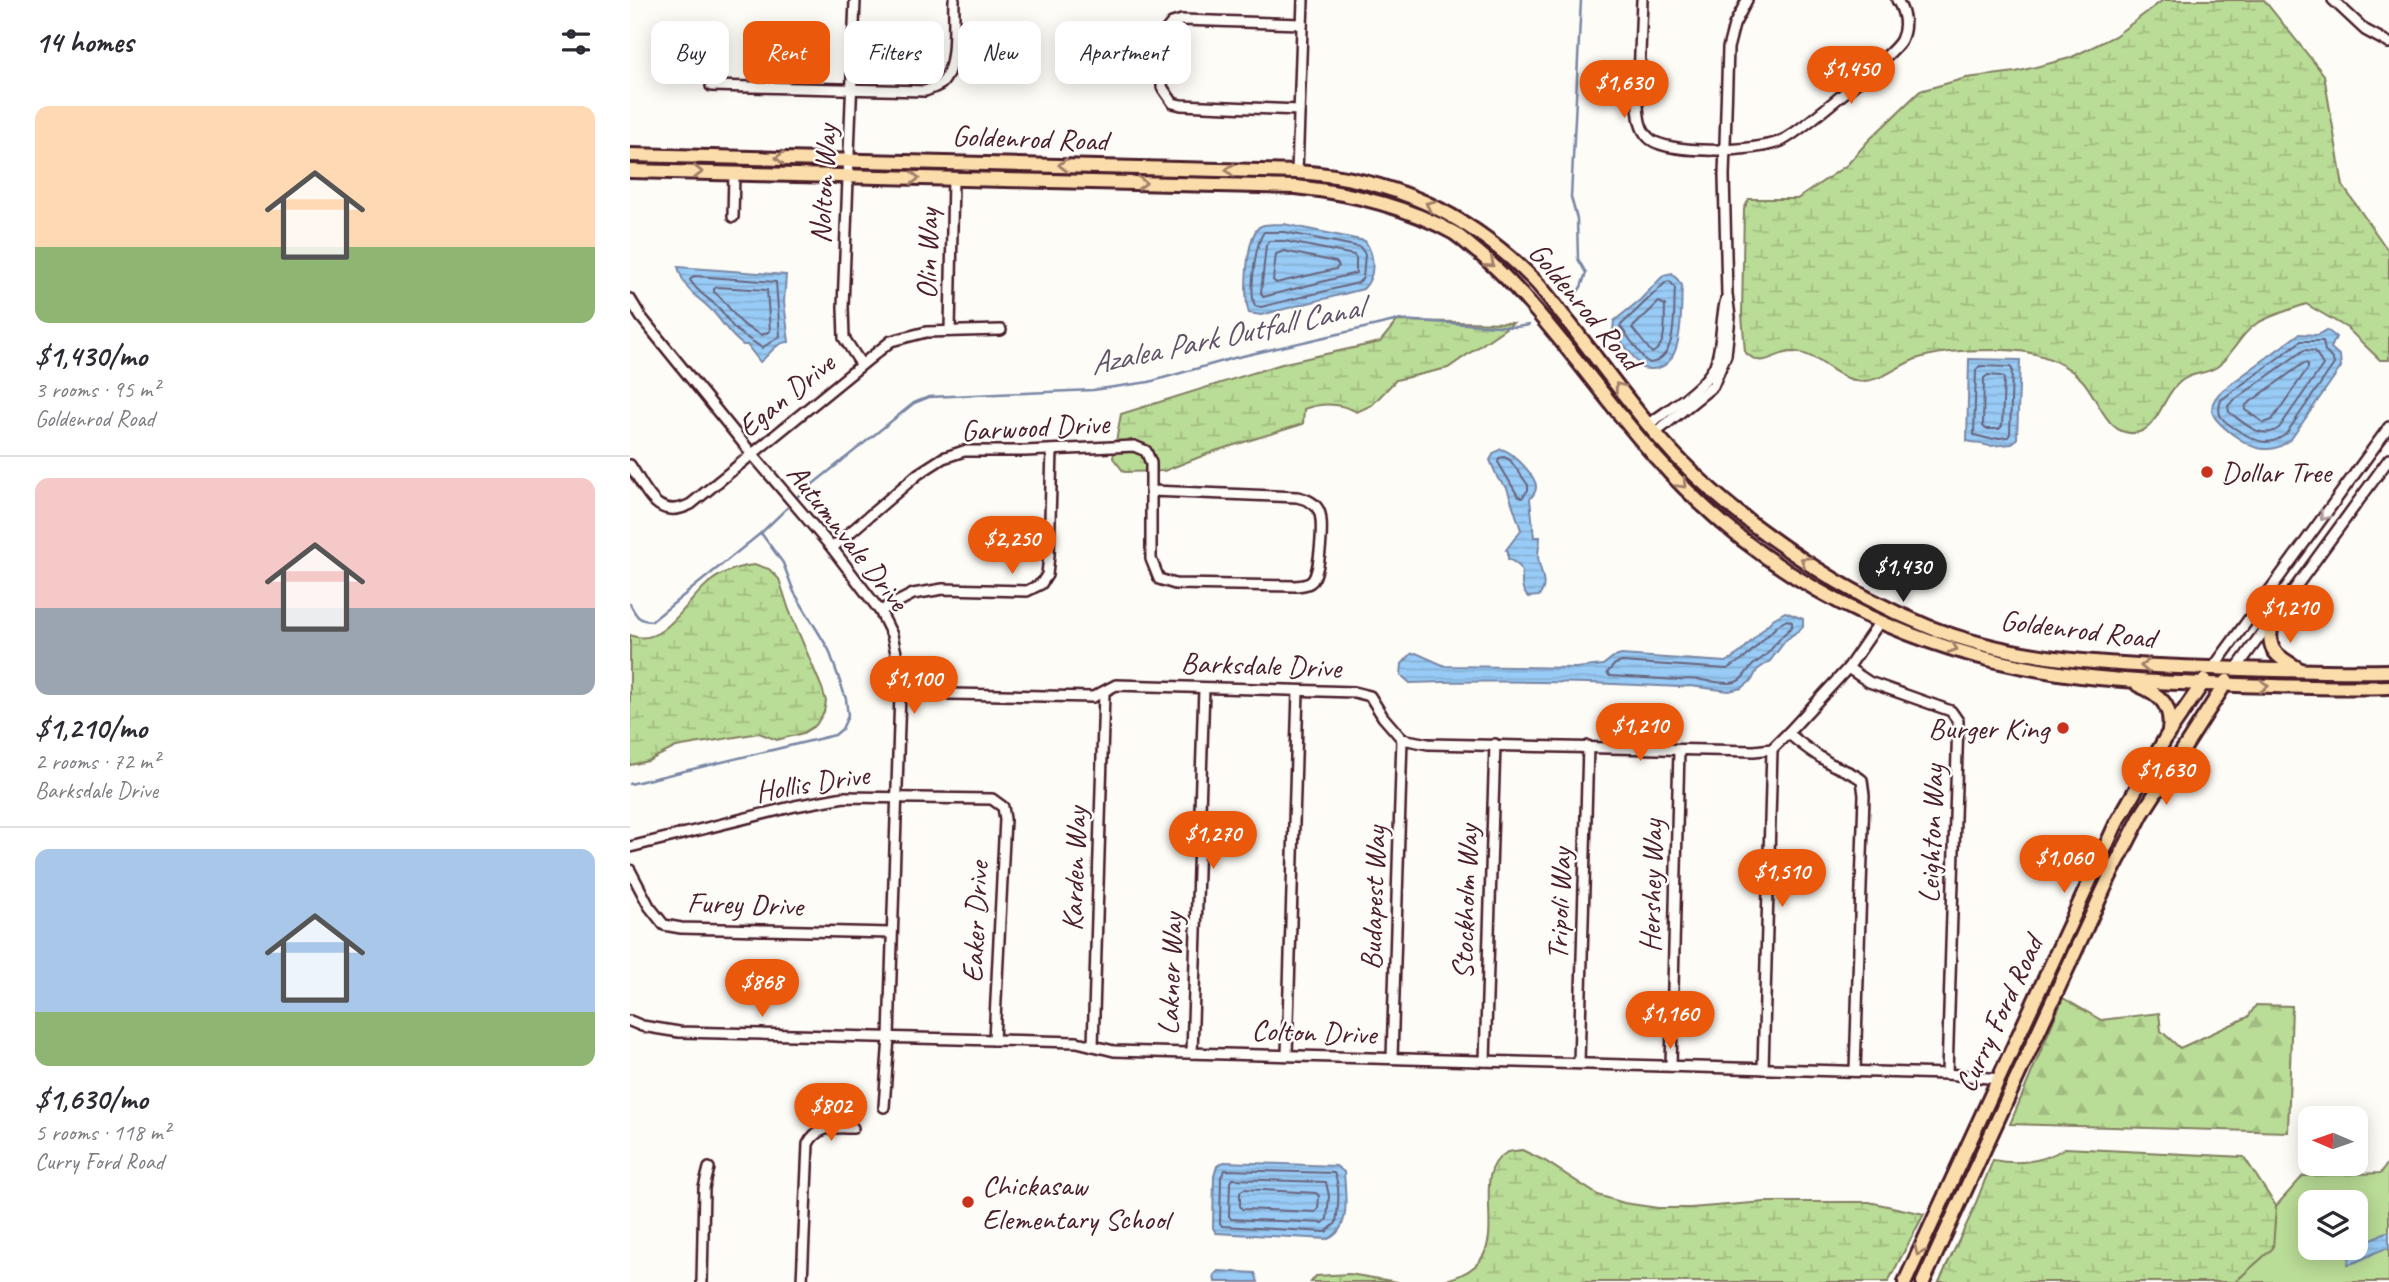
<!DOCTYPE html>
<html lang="en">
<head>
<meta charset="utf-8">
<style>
  :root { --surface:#fff; --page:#f7f7f7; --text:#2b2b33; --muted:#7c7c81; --line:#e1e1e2; --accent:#ea580c }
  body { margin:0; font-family:Caveat,sans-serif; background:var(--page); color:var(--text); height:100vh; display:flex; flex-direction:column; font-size:26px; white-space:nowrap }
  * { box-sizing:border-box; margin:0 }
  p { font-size:23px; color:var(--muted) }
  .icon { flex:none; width:38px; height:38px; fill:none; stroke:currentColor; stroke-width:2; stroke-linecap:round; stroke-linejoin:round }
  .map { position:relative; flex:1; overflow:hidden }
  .sheet { display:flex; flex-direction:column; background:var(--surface); width:630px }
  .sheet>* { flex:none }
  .hud { position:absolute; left:21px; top:21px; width:665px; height:63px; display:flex; gap:14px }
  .needle { width:46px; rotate:272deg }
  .tools { position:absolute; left:1668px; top:1106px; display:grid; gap:14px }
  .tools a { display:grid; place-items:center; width:70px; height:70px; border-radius:14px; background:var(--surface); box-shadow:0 4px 18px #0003; font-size:35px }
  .price { position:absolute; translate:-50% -60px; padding:0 16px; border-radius:24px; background:var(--accent); color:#fff; font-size:23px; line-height:46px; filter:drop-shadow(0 2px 4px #0008) }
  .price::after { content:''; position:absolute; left:50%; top:42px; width:21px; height:16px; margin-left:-10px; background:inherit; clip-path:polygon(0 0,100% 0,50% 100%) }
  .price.selected { background:#222; color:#fff }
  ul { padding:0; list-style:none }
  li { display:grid; align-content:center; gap:14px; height:371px; padding:0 35px }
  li+li { border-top:2px solid var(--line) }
  li span { display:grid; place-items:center; height:217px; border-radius:14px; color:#555 }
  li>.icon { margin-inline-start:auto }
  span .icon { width:126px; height:126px; fill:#fffc; stroke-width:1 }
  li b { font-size:30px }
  h2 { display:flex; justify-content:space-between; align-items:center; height:84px; padding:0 35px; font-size:30px }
  .pill { padding:0 24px; border-radius:14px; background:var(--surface); box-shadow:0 4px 18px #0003; font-size:24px; line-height:63px }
  .pill.selected { background:var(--accent); color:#fff }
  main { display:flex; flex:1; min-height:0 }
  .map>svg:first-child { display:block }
</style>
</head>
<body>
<main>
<section class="sheet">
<h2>14 homes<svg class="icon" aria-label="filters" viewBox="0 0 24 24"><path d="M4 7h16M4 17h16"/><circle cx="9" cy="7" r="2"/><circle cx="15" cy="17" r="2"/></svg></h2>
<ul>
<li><span style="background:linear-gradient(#ffd9b3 65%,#8fb573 0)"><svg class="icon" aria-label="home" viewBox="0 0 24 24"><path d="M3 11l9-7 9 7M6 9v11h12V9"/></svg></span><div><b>$1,430/mo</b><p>3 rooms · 95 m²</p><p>Goldenrod Road</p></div></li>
<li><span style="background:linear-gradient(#f6c9c9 60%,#9aa5b1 0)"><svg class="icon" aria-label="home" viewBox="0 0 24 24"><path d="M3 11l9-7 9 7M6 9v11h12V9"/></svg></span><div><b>$1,210/mo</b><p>2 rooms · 72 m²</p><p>Barksdale Drive</p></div></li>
<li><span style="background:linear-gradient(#a9c7e8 75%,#8fb573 0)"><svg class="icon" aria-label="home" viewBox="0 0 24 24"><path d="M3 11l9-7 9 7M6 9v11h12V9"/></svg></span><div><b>$1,630/mo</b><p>5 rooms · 118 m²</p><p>Curry Ford Road</p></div></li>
</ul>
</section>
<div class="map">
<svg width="1759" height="1282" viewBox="0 0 1759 1282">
  <defs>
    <pattern id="forest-firs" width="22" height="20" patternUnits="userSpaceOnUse" patternTransform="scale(1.75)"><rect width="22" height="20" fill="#b9dc96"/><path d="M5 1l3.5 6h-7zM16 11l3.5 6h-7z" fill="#a1bc81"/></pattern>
    <pattern id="wetland-marsh" width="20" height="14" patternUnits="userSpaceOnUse" patternTransform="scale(1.75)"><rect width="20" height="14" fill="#b9dc96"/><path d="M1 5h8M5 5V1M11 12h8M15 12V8" fill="none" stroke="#a1bc81"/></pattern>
    <pattern id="water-rules" width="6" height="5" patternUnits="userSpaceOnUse" patternTransform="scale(1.75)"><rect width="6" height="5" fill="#98cbf5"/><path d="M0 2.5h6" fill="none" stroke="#84aed2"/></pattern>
  </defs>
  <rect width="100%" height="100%" fill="#fdfcf7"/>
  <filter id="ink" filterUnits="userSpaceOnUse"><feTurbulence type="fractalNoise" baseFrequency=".0143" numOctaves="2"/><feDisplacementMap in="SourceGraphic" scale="14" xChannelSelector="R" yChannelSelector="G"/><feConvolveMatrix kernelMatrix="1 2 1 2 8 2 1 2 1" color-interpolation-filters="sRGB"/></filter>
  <g filter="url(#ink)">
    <path fill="#b9dc96" stroke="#827e60" stroke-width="2" fill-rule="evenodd" d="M 1759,1161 L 1759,1282 L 1605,1282 L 1642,1248 L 1646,1206 L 1673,1176 L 1751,1173 ZM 1680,1202 L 1726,1202 L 1726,1248 L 1680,1248 Z"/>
    <path fill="url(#forest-firs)" stroke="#827e60" stroke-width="2" d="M 1433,998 L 1471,1020 L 1529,1013 L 1531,1031 L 1550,1048 L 1618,1017 L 1626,1005 L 1662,1006 L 1658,1132 L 1380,1124 Z"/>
    <g fill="url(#wetland-marsh)" stroke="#827e60" stroke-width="2">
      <path d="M 1533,0 L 1634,0 L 1694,75 L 1713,186 L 1759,252 L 1759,360 L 1750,360 L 1717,328 L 1676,304 C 1660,310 1641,315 1626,324 C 1610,334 1602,356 1587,367 C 1573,376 1558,371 1545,387 C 1533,399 1527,427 1509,432 C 1477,441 1468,395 1451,379 C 1431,359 1401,350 1373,350 C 1346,350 1316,350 1289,358 C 1269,364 1253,382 1230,381 C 1205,379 1189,353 1163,352 C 1142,352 1134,371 1115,352 L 1112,315 L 1114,209 L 1119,199 L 1167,199 L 1217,165 L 1238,141 L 1290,91 L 1336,78 L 1386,72 L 1440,58 L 1485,36 Z"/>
      <path d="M 767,321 L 883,323 L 818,368 L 766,380 L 742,405 L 727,412 C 710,403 693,402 674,409 L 673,424 L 585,451 L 534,471 L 494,472 L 483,458 L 491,414 L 655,363 L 750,342 Z"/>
      <path d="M 127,565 L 139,569 L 149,579 L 159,610 L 192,688 L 196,701 L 194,712 L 186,725 L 173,733 L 147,740 L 129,733 L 46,747 L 18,761 L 0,765 L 0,635 C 34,650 58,597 81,581 C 94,571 110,566 127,565 Z"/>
      <path d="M 1435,1148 L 1614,1157 L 1646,1206 L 1643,1248 L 1605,1282 L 1309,1282 L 1341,1215 L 1363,1160 C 1388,1165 1413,1162 1435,1148 Z"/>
      <path d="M 892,1150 L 915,1161 L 968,1195 L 994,1203 L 1028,1208 L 1060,1208 L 1135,1202 L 1239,1202 L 1294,1214 L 1258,1282 L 810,1282 C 823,1278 835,1275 845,1266 C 878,1238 839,1174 876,1153 C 880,1151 887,1151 892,1150 Z"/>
      <path d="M 719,1274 L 768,1282 L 681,1282 L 686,1276 Z"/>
    </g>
    <g fill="url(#water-rules)" stroke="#7986a4" stroke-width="2">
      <path d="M 654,224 L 735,241 C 745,255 746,277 733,289 L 631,315 L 619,313 C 613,299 616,232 631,226 C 638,223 647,225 654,224 Z"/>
      <path d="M 48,267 L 156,275 L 154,302 L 159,342 C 145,342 140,355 130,362 L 117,345 L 113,345 C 99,334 96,327 86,315 C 69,295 57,297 48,267 Z"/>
      <path d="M 1042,273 L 1052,285 C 1050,313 1057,378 1012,368 L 983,330 L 984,321 L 1010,300 L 1034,275 Z"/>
      <path d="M 1697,330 L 1706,337 L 1701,348 L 1710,356 L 1711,367 L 1661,439 C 1653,445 1646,450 1635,449 C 1624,449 1614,442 1605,436 C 1586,422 1570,409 1594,389 L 1669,334 L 1688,335 Z"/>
      <path d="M 1339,359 L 1390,360 L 1387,438 L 1382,444 L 1360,446 L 1337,441 Z"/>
      <path d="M 871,449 C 882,451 901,472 905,482 C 908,489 904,494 900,499 L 904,537 L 910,537 C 910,543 908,549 908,555 C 908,570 920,583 909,596 L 898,597 C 883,581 904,570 878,559 L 878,551 L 876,550 L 891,530 L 877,488 L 868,479 L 860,460 L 864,453 Z"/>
      <path d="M 1155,612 L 1173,619 L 1173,627 L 1156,640 L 1140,661 L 1127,670 L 1122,680 L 1112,688 L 1099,691 L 1060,686 L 1050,687 C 960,682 870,680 780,683 L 771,675 L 772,664 L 781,654 L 786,653 L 815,666 L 946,668 L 973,665 L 982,658 L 991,655 L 1096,662 L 1111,652 L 1143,619 Z"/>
      <path d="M 594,1162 L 706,1166 L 714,1172 C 715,1193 722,1229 698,1239 L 586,1233 L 583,1228 L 584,1176 L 587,1166 Z"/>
      <path d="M 1756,1232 L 1759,1232 L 1759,1248 C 1744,1250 1733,1262 1718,1264 C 1720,1246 1741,1240 1756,1232 Z"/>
      <path d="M 589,1271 L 625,1273 L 628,1282 L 585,1282 L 584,1275 Z"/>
    </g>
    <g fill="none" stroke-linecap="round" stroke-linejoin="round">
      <g stroke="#69647c" stroke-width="2">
        <path d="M 634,232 L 654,232 L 730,247 L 735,254 L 733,278 L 728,283 L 631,307 L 625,306 C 619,293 625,244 634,232 Z"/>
        <path d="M 639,241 L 654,241 L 724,255 L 726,258 L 726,273 L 633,297 L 631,293 L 636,245 Z"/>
        <path d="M 654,251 L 706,262 L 709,266 L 706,269 L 646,283 L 643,280 L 646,254 Z"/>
        <path d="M 64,276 L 146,282 L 150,336 L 132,348 C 123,341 114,337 105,329 C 98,322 95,314 88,307 C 78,298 67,292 60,280 Z"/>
        <path d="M 1040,281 L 1045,288 C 1043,311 1049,358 1020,363 L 1015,360 L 990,326 L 1036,282 Z"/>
        <path d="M 87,287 L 137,290 L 140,331 L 132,335 C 125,331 117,329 112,323 C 101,313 97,302 84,292 L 84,289 Z"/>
        <path d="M 1029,302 L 1035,305 C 1034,320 1038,346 1022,353 L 1002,328 Z"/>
        <path d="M 1671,341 L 1693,341 L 1695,351 L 1703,360 L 1704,364 L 1656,434 C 1649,439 1644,442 1635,442 C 1625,442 1597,425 1591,417 C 1588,412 1589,406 1591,400 Z"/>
        <path d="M 1674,350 L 1685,351 L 1693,365 L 1649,428 C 1631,441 1614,423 1599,412 L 1598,406 L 1603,401 Z"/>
        <path d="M 1674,363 L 1678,364 L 1678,368 L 1642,420 L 1634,423 L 1615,410 L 1616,405 Z"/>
        <path d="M 1350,366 L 1380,367 L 1382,369 L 1380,434 L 1378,437 L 1360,439 L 1344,435 L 1346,370 Z"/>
        <path d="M 1358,375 L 1371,376 L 1374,378 L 1372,426 L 1369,429 L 1356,429 L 1353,426 L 1354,378 Z"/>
        <path d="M 874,457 L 880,460 L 898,485 L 898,490 L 892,498 L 888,496 L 868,462 L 869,458 Z"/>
        <path d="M 1157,620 L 1162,622 L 1162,627 C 1151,635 1146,645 1136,655 C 1132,659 1127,661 1123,665 C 1114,673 1114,683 1098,683 C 1081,683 1066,677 1049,680 L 980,676 L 977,673 L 985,664 L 992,662 L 1097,669 L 1116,657 L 1148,625 Z"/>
        <path d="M 595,1170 L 704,1173 C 711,1187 708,1207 706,1223 L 696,1232 L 592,1226 L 590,1223 L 591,1177 Z"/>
        <path d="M 602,1179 L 696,1182 L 699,1196 L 697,1219 L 693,1223 L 601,1219 L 599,1216 L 600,1182 Z"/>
        <path d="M 614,1189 L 686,1193 L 689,1196 L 688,1209 L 685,1212 L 612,1209 L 610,1206 L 610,1192 Z"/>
      </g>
      <g stroke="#7986a4" stroke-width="2.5">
        <path d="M 941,300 L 951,287 L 956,273 L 948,259 L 947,219 L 941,197 L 951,0"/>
        <path d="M 168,496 L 284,403 L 299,397 L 463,390 L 519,382 L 604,358 L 769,320 L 886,327 L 899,325"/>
        <path d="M 0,604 C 6,615 8,621 22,621 L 131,533 L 157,508"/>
        <path d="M 0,784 L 205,735 L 212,729 L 218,716 L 216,699 L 199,650 L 164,592 L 153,563 L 131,533"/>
      </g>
      <defs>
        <g id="minor">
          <path d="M 225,0 L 213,307 L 214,338 L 231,364"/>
          <path d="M 1012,0 L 1008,107 C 1009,118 1010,129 1018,137 C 1034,156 1131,152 1153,140 C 1169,132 1264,54 1271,40 C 1277,27 1275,13 1267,0"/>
          <path d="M 1703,0 L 1735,30 L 1759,43"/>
          <path d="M 1197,57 L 1220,87"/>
          <path d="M 81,86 L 295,91 C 300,89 307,87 311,84 C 328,68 323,22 324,0"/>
          <path d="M 669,110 L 551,105 L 543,103 L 532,87 L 534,38 L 537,29 L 542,23 L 552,20 L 672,24"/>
          <path d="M 667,172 L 673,0"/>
          <path d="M 103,217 L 104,173"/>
          <path d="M 0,299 L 11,317 L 122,454 L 202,548 L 250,611 L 262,635 L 268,662 L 270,693 L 259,1037 L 254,1107"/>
          <path d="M 320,331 L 323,178"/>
          <path d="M 1019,424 C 1039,409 1075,388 1085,365 C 1093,345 1090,320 1096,299"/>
          <path d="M 1025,433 L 1083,386 L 1096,355 L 1100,317 L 1097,294 L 1094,176 L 1098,48 L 1104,25 L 1117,0"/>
          <path d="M 0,465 C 17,490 26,522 61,504 L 261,341 L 296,332 L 371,330"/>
          <path d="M 202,548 L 288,474 L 313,458 L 334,451 L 395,451 L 504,446 L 516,451 L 521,463 L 521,559 L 529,579 L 545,584 L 666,586 C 672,585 677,586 682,581 C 690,573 694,522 689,511 C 685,502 676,499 667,497 L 522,491"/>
          <path d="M 250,611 L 283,594 L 313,589 L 397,591 L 411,584 L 417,575 L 419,555 L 422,450"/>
          <path d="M 1218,668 L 1239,682 L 1321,711 L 1328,721 L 1317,1074"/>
          <path d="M 1583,668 L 1759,427"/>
          <path d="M 1606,669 L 1759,459"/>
          <path d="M 270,693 L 463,697 L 486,685 L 724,692 L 740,696 L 753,717 L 772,739 L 798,744 L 1124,751 L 1142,749 L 1158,733 L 1218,668 L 1249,623"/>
          <path d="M 1158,733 C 1172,745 1186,755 1201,764 C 1212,770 1222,772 1232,780 L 1234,795 L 1225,1071"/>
          <path d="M 0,847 L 165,806 L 214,797 L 362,799 L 373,807 L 375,819 L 364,1040"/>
          <path d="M 0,870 L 19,906 L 34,925 L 51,928 L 261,933"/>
          <path d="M 0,1021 L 12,1026 L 49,1032 L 447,1042 L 484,1051 L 1317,1074 L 1369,1079"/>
          <path d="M 463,1046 L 474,693"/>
          <path d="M 562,1053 L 574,688"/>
          <path d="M 657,1055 L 668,691"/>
          <path d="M 762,1058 L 772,739"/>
          <path d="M 855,1061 L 865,744"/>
          <path d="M 949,1063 L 958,746"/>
          <path d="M 1041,1066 L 1049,750"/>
          <path d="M 1133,1069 L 1142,749"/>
          <path d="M 72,1282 L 74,1188 L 79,1168"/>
          <path d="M 172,1282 L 178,1144 C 187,1125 204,1128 223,1128"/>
        </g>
        <g id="major">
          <path d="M 0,155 L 667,172 C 761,178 837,212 904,280 C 917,293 928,310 940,324 C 969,361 996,399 1026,434 C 1069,484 1121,526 1176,562 C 1214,587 1257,610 1299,627 C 1388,662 1487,665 1581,668 C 1640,670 1700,672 1759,671"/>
          <path d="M 0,171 L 666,187 C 721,193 776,206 824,233 C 833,239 841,247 849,253 C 879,278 903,306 927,336 C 973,392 1015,451 1067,500 C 1165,594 1295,654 1429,673 C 1488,682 1547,683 1606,685 C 1657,686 1708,689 1759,687"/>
          <path d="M 1643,619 C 1635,649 1644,655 1669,669"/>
          <path d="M 1508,685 C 1530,694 1543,706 1539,731"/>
          <path d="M 1275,1282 L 1486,824 L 1539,732 L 1575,680"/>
          <path d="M 1293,1282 L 1479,878 L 1512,814 L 1597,681"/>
        </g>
      </defs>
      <use href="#minor" stroke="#4a1f2b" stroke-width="14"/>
      <use href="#major" stroke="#4a1f2b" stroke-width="18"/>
      <use href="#minor" stroke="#fdfcf7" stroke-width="9"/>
      <use href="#major" stroke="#fbddab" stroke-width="12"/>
    </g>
    <defs><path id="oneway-chevron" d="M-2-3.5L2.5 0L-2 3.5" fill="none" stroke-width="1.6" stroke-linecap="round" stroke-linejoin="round" transform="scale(1.75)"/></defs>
    <g stroke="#a27e6b">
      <use href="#oneway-chevron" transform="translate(150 158) rotate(-179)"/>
      <use href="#oneway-chevron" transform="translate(433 165) rotate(-179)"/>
      <use href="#oneway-chevron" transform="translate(600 170) rotate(-178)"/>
      <use href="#oneway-chevron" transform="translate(68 172) rotate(1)"/>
      <use href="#oneway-chevron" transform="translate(285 178) rotate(1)"/>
      <use href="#oneway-chevron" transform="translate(512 183) rotate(2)"/>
      <use href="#oneway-chevron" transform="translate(800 205) rotate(-154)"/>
      <use href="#oneway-chevron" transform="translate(860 263) rotate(41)"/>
      <use href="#oneway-chevron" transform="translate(989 387) rotate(-128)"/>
      <use href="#oneway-chevron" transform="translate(1052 484) rotate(47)"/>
      <use href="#oneway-chevron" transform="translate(1175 561) rotate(-147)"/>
      <use href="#oneway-chevron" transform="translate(1323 648) rotate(19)"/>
      <use href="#oneway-chevron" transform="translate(1515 666) rotate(-178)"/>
      <use href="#oneway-chevron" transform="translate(1634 686) rotate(2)"/>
      <use href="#oneway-chevron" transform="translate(1289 1251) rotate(115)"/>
    </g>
    <use stroke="#ac999b" href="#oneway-chevron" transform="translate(1694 516) rotate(126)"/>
  </g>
  <g fill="#c8321e" stroke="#fdfcf7" stroke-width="2.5">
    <circle cx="1577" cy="472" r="7"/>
    <circle cx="1433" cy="728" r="7"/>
    <circle cx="338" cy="1202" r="7"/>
  </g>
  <g text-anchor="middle" stroke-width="5" stroke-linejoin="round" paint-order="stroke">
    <g font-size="30" fill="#4a1f2b" stroke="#fdfcf7">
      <text transform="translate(400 138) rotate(2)" y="10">Goldenrod Road</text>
      <text transform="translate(193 184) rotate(-87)" y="10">Nolton Way</text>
      <text transform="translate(297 254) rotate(-89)" y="10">Olin Way</text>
      <text transform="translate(955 306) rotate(50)" y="10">Goldenrod Road</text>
      <text transform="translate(156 395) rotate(-39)" y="10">Egan Drive</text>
      <text transform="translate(405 427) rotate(-3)" y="10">Garwood Drive</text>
      <text transform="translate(218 537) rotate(52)" y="10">Autumnvale Drive</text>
      <text transform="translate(1448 629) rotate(7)" y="10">Goldenrod Road</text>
      <text transform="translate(631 665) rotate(2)" y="10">Barksdale Drive</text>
      <text transform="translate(182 783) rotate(-9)" y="10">Hollis Drive</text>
      <text transform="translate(1301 834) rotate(-88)" y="10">Leighton Way</text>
      <text transform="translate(444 869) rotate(-88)" y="10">Karden Way</text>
      <text transform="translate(1021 886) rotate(-89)" y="10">Hershey Way</text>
      <text transform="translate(743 898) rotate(-88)" y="10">Budapest Way</text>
      <text transform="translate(835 902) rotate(-88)" y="10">Stockholm Way</text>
      <text transform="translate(115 904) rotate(2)" y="10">Furey Drive</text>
      <text transform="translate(929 904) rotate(-88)" y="10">Tripoli Way</text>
      <text transform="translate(345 922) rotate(-87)" y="10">Eaker Drive</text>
      <text transform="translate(540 974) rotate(-88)" y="10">Lakner Way</text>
      <text transform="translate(1369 1014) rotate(-65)" y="10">Curry Ford Road</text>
      <text transform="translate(684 1032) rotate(2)" y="10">Colton Drive</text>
    </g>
    <g font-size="30" fill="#4a1f2b" stroke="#fdfcf7" text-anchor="start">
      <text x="1591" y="482">Dollar Tree</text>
      <text x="1419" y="738" text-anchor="end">Burger King</text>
      <text x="352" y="1195">Chickasaw<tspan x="352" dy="34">Elementary School</tspan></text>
    </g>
    <g font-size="32" font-style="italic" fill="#615368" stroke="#fdfcf7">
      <text transform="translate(596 335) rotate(-12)" y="11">Azalea Park Outfall Canal</text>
    </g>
  </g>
</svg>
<div class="tools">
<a><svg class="needle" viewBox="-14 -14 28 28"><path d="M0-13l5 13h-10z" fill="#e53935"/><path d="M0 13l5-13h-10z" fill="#7c7c81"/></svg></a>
<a><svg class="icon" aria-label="layers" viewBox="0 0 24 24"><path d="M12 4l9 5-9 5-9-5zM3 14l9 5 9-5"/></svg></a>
</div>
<b class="price" style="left:1221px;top:106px">$1,450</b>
<b class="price" style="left:994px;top:120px">$1,630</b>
<b class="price" style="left:382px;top:576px">$2,250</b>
<b class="price selected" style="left:1273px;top:604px">$1,430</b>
<b class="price" style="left:1660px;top:645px">$1,210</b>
<b class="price" style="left:284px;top:716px">$1,100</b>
<b class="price" style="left:1010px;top:763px">$1,210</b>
<b class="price" style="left:1536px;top:807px">$1,630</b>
<b class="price" style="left:583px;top:871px">$1,270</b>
<b class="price" style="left:1434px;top:895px">$1,060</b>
<b class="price" style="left:1152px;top:909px">$1,510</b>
<b class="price" style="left:132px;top:1019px">$868</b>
<b class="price" style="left:1040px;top:1051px">$1,160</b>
<b class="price" style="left:201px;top:1143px">$802</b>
<div class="hud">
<a class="pill">Buy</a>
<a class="pill selected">Rent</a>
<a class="pill">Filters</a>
<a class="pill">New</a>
<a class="pill">Apartment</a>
</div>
</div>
</main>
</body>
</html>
